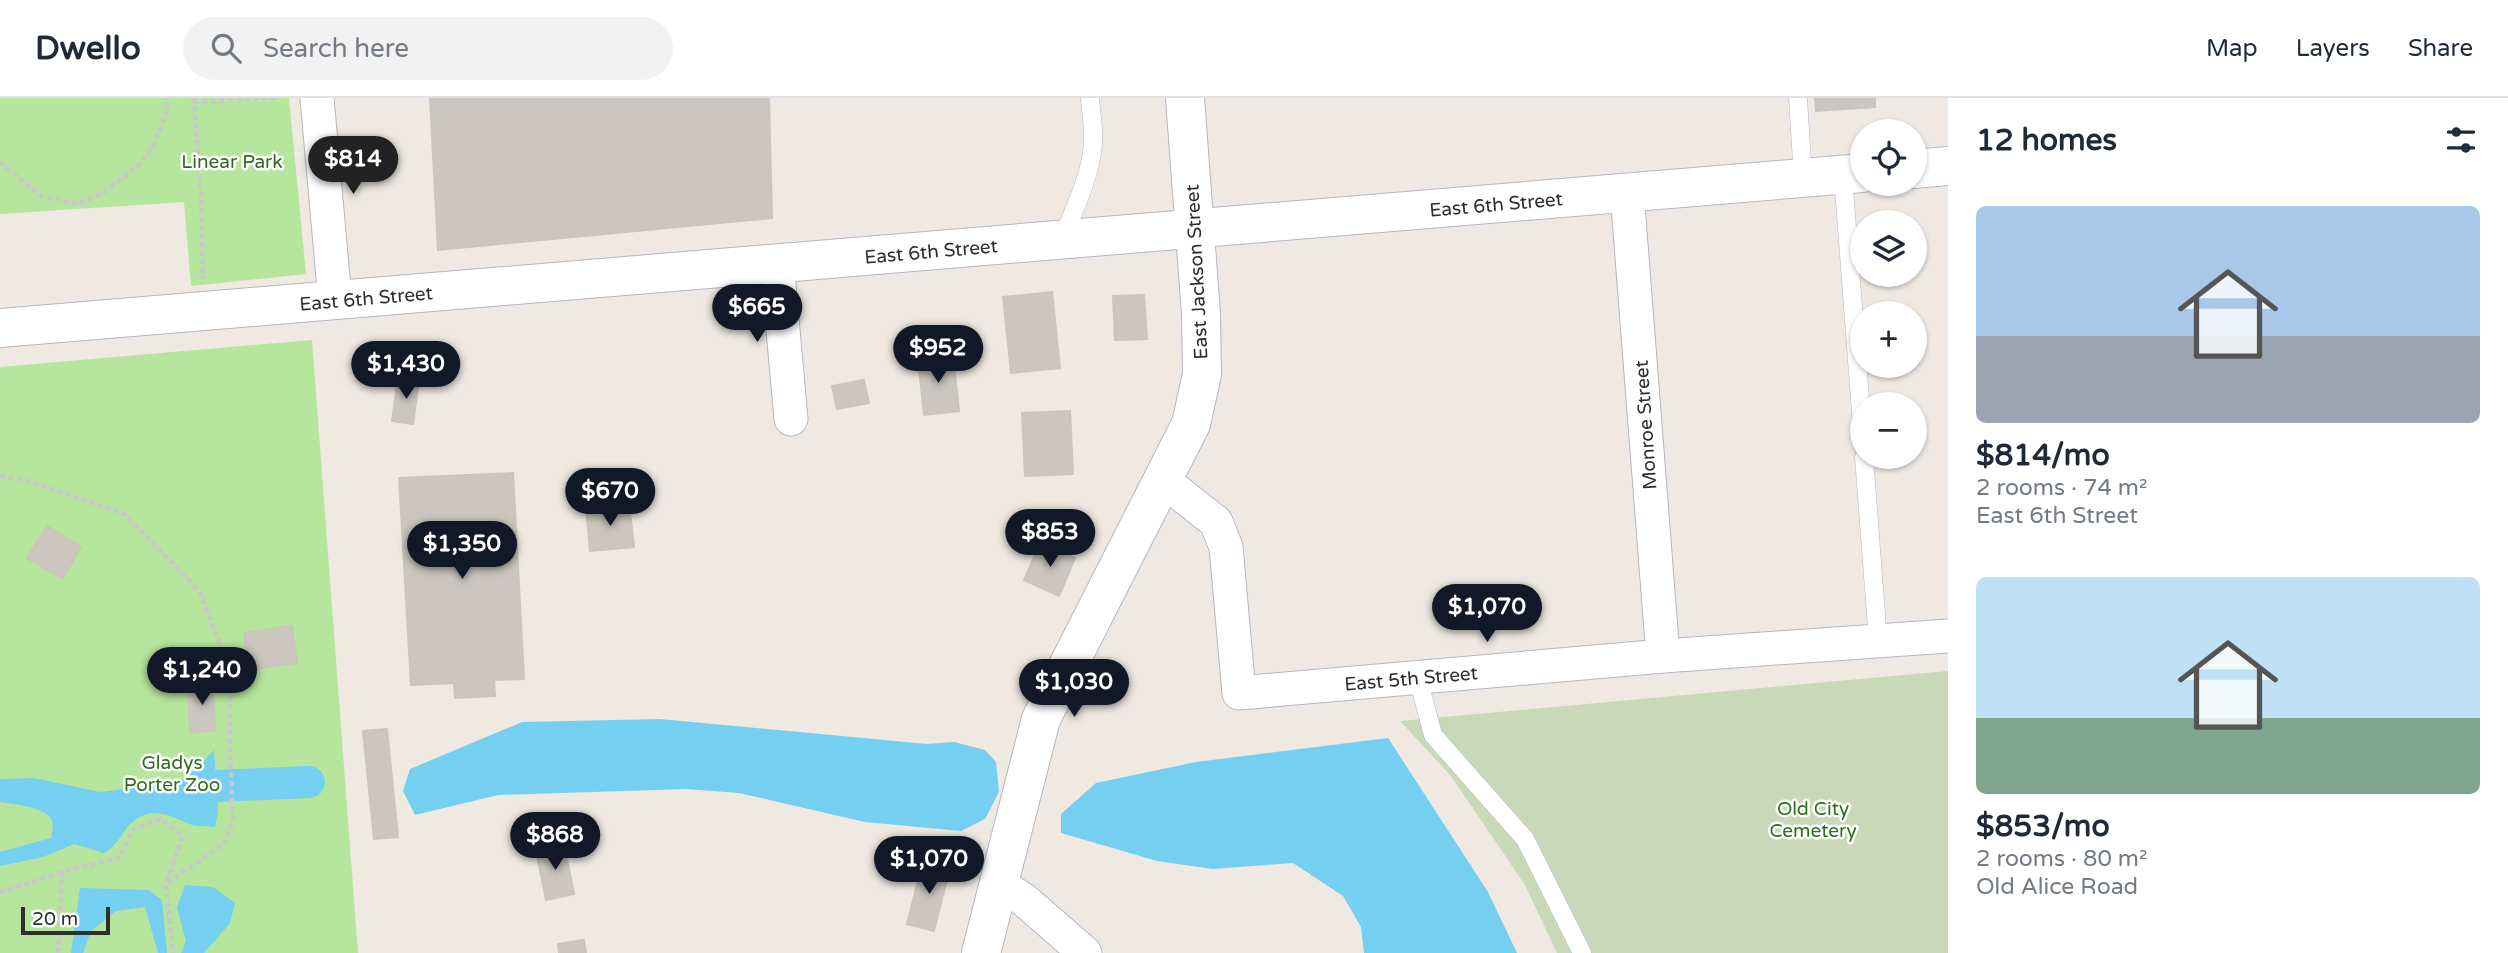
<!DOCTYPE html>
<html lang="en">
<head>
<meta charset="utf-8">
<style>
  :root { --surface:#fff; --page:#f2f2f3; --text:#1f2937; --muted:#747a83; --line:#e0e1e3; --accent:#111827 }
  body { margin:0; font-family:"Varela Round",sans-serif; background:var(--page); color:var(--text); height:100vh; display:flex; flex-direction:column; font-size:26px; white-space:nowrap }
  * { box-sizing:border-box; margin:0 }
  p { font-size:23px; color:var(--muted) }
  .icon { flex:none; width:38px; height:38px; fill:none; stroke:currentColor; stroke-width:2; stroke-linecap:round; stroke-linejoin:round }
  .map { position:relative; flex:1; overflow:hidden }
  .drawer { display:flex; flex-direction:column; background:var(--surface); width:560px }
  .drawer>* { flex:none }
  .fabs { position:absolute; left:1850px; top:21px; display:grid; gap:14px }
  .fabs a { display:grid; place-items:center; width:77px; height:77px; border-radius:50%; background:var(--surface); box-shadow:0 2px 5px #0004; font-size:35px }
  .scale { position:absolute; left:21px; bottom:18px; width:89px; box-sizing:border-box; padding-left:7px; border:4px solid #2e2e2e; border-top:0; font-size:19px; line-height:24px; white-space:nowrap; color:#2e2e2e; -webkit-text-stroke:5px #fff; paint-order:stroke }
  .price { position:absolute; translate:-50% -60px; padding:0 16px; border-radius:24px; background:var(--accent); color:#fff; font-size:23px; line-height:46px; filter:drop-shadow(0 2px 4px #0008) }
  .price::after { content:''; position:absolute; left:50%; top:42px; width:21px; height:16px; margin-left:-10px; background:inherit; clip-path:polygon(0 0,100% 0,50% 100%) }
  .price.active { background:#222; color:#fff }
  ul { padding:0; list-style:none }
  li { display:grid; align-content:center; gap:14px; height:371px; padding:0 28px }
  li span { display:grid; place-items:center; height:217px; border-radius:10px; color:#555 }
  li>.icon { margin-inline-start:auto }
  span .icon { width:126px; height:126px; fill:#fffc; stroke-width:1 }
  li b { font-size:30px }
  h2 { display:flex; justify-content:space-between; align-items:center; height:84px; padding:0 28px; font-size:30px }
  header { display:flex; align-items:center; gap:42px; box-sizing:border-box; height:98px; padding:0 35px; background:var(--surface); border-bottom:2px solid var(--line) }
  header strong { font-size:33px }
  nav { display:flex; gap:38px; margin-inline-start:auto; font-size:24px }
  .search { width:490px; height:63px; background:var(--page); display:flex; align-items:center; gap:18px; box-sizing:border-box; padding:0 24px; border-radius:38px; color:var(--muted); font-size:26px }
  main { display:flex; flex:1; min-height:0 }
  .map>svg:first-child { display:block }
</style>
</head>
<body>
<header>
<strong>Dwello</strong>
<div class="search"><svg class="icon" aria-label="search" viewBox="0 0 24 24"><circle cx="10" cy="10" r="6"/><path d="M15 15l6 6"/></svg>Search here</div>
<nav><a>Map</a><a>Layers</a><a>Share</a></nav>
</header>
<main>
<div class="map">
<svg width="1948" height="855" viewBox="0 0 1948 855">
  <rect width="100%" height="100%" fill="#efe9e1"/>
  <g fill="#b6e59e">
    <path d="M 0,0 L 289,0 L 306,176 L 191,188 L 184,104 L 0,116 Z"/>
    <path d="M 312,242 L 358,855 L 0,855 L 0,269 Z"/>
  </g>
  <path fill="#c8d9b8" d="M 1948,573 L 1948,855 L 1557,855 L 1525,787 L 1451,678 L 1400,623 Z"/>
  <g fill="#75cff0">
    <path d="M 660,621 L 927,646 L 954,644 L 985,652 L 996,664 L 999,694 L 985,721 L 961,733 L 865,724 L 739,695 L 686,691 L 498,697 L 415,717 L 403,693 L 410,671 L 522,624 Z"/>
    <path d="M 1388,640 L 1488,794 L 1517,855 L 1364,855 L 1361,829 L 1343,798 L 1293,765 L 1213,771 L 1157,763 L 1061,735 L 1061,716 L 1096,685 L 1196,664 Z"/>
    <path d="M 214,652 L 218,714 L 215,729 C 208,728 199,729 192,727 C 173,719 154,708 135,722 C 122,732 120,746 104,755 L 74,746 L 43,759 L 0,768 L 0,754 L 51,740 C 52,735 54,728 52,723 C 48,709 13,706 0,704 L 0,681 L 34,680 L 100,694 L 176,685 L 197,671 Z"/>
    <path d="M 185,787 L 213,789 L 235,805 L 230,825 L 204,855 L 181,855 L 186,843 L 177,809 Z"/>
    <path d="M 80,790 L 149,792 L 162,802 L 167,855 L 158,855 L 145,809 L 116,813 L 91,833 L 83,855 L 71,855 Z"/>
  </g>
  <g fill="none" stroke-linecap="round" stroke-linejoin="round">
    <path stroke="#75cff0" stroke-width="32" d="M 216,688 L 309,684"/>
  </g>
  <g fill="#cbc7bf" stroke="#cbc5ba" stroke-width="2">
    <path d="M 430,0 L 769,0 L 772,120 L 438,152 Z"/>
    <path d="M 1815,0 L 1875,0 L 1875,9 L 1816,13 Z"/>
    <path d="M 1052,194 L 1060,270 L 1011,275 L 1003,199 Z"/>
    <path d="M 1144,197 L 1147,241 L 1115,242 L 1113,198 Z"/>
    <path d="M 953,257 L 959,313 L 924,317 L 918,261 Z"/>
    <path d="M 398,280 L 419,283 L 413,326 L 392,323 Z"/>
    <path d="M 864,282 L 869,305 L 837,311 L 832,288 Z"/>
    <path d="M 1070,313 L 1073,376 L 1025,378 L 1022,315 Z"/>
    <path d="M 513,375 L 524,581 L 494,582 L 495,598 L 455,600 L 454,585 L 411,587 L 399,380 Z"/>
    <path d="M 629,406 L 634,449 L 590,453 L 586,410 Z"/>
    <path d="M 47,428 L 81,449 L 62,481 L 27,460 Z"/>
    <path d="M 1040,445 L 1075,460 L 1059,498 L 1024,482 Z"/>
    <path d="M 292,528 L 297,565 L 249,572 L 244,535 Z"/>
    <path d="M 213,584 L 215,633 L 190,634 L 188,585 Z"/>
    <path d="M 387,631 L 398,739 L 374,741 L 363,633 Z"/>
    <path d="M 564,746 L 574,796 L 546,802 L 536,752 Z"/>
    <path d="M 923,763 L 950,770 L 934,833 L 907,826 Z"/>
    <path d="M 584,842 L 586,855 L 559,855 L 558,846 Z"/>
  </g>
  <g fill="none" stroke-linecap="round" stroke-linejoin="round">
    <defs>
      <g id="lane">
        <path d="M 1798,0 L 1803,80"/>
        <path d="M 1843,77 L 1862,328"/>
        <path d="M 1062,142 C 1074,111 1091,78 1093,45 C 1094,30 1091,15 1090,0"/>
        <path d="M 1864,359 L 1878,543"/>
        <path d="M 1418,580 L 1433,637 L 1525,741 L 1582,855"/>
      </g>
      <g id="street">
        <path d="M 317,0 L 335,202"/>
        <path d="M 1627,95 L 1663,558"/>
        <path d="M 777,165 L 791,321"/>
        <path d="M 1164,383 L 1216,424 L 1226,449 L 1239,595 L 1663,558 L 1948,538"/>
        <path d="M 1000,787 L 1023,801 L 1085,855"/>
      </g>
      <g id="secondary">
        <path d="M 1914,71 L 1948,68"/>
        <path d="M 0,230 L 1862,75"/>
        <path d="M 981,855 L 1041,621 L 1191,326 L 1202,276 L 1201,216 L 1185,0"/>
      </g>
    </defs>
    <use href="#lane" stroke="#b4b7c1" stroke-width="19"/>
    <use href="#street" stroke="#b4b7c1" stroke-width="35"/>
    <use href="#secondary" stroke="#b4b7c1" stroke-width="40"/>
    <g stroke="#c9c9c9" stroke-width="4.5" stroke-dasharray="5 3.5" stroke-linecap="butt">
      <path d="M 194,0 L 201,98 L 203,181"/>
      <path d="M 194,4 L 276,0"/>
      <path d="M 0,64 L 41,98 L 79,106 L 106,93 L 139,67 L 152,51 L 160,31 L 168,10 L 165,0"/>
      <path d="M 0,378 L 25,382 L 124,416 L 200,494 L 230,573 L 230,648 L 233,722 L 224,746 L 166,786"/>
      <path d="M 0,794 L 62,774"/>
      <path d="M 58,855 L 62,774 L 119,760 L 133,732 L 160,721 L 183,738 L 166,786 L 173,855"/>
    </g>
    <use href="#lane" stroke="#fff" stroke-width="18"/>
    <use href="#street" stroke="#fff" stroke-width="33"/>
    <use href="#secondary" stroke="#fff" stroke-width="38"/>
  </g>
  <g text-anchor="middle" stroke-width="5" stroke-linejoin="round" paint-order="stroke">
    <g font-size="19" fill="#2c6e1b" stroke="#fff">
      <text x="232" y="70">Linear Park</text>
      <text x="172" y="671">Gladys<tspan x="172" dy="22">Porter Zoo</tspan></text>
      <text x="1813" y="717">Old City<tspan x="1813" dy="22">Cemetery</tspan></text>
    </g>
    <g font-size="19" fill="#2e2e2e" stroke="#fff">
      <text transform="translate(1496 106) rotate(-5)" y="7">East 6th Street</text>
      <text transform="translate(931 153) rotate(-5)" y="7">East 6th Street</text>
      <text transform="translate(1196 174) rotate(-93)" y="7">East Jackson Street</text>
      <text transform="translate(366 200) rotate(-5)" y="7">East 6th Street</text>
      <text transform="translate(1645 327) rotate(-94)" y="7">Monroe Street</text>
      <text transform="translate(1411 580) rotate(-5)" y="7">East 5th Street</text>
    </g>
  </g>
</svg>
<div class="fabs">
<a><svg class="icon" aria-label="locate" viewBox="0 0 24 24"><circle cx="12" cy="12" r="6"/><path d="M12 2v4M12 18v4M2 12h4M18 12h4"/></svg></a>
<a><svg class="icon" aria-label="layers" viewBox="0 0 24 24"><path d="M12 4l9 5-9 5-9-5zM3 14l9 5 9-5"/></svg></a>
<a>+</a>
<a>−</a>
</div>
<div class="scale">20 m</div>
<b class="price active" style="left:353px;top:98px">$814</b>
<b class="price" style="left:757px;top:246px">$665</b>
<b class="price" style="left:938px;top:287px">$952</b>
<b class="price" style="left:406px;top:303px">$1,430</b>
<b class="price" style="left:610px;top:430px">$670</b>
<b class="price" style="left:1050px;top:471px">$853</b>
<b class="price" style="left:462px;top:483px">$1,350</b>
<b class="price" style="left:1487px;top:546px">$1,070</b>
<b class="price" style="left:202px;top:609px">$1,240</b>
<b class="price" style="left:1074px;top:621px">$1,030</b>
<b class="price" style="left:555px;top:774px">$868</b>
<b class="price" style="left:929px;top:798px">$1,070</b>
</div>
<section class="drawer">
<h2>12 homes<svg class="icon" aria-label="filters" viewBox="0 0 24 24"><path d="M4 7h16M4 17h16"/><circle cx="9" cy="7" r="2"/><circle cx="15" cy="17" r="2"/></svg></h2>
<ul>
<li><span style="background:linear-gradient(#a9c7e8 60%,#9aa5b1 0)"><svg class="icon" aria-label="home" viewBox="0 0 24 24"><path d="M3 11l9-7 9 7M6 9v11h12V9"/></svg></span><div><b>$814/mo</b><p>2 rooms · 74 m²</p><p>East 6th Street</p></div></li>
<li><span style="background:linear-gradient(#bfe0f5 65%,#7fa58c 0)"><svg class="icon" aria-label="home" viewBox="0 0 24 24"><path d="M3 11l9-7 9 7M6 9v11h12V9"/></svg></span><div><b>$853/mo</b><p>2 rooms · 80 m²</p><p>Old Alice Road</p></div></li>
</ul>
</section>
</main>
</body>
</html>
